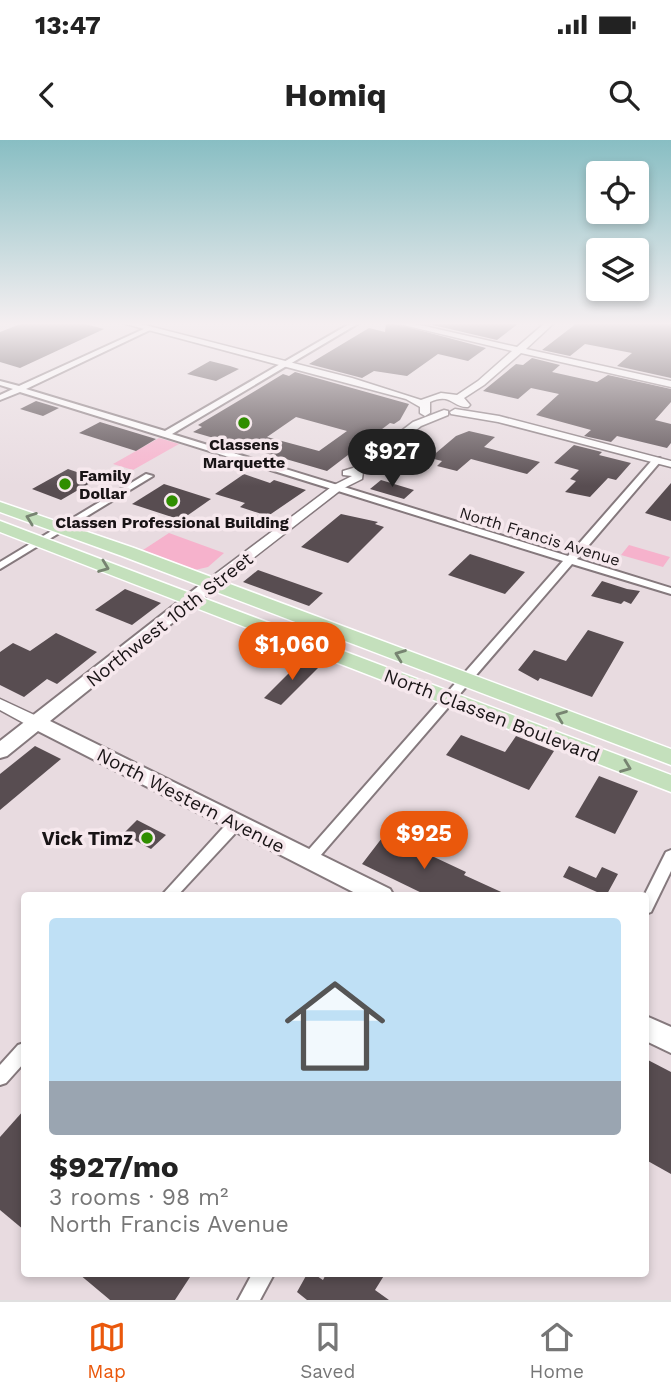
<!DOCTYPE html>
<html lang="en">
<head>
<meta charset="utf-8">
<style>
  :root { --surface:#fff; --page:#f2f2f2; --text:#222; --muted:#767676; --line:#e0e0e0; --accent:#ea580c }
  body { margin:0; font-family:"Work Sans",sans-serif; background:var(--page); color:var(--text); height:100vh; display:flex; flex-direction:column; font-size:26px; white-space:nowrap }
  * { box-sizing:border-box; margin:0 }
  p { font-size:23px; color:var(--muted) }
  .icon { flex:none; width:38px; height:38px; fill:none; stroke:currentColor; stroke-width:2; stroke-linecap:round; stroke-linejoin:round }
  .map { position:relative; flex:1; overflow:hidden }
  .drawer { position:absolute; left:21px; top:752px; width:628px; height:385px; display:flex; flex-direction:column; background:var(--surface); border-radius:7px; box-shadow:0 4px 10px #0003 }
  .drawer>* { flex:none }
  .buttons { position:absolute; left:586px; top:21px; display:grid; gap:14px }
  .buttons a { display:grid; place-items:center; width:63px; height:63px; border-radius:7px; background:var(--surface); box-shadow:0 4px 10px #0003; font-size:35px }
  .price { position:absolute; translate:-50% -60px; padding:0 16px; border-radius:24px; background:var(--accent); color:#fff; font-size:23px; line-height:46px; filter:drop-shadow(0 2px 4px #0008) }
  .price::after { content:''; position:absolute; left:50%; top:42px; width:21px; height:16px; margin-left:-10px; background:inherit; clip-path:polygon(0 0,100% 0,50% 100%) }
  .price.selected { background:#222; color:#fff }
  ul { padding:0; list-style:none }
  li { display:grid; align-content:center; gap:14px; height:371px; padding:0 28px }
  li+li { border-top:2px solid var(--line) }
  li span { display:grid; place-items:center; height:217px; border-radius:7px; color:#555 }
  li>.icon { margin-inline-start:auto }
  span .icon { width:126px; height:126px; fill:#fffc; stroke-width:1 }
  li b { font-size:30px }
  .status { display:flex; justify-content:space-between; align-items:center; height:49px; padding:0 35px; background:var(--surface); direction:ltr }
  .status svg { height:19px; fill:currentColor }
  header { display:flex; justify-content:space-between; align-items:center; height:91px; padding:0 28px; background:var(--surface); font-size:32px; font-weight:700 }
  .dock { display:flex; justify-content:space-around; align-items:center; height:98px; border-top:2px solid var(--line); background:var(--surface); font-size:19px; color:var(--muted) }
  .dock a { display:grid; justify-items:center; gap:4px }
  .dock .selected { color:var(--accent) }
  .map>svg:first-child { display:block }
</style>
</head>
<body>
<div class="status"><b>13:47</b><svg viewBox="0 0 49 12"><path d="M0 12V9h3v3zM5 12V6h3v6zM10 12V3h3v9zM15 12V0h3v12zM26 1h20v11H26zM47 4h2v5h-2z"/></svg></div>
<header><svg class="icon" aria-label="back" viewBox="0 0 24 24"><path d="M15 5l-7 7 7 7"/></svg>Homiq<svg class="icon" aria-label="search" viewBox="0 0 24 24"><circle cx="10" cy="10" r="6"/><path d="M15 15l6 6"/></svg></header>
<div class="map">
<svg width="671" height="1160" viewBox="0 0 671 1160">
  <rect width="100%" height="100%" fill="#e8dbe0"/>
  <g fill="#f6b2cc">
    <path d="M 159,298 L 179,304 L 133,330 L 113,324 Z"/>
    <path d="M 169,393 L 224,413 L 208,427 L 195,430 L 143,410 Z"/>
    <path d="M 629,405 L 670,417 L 663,427 L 621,415 Z"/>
  </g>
  <g fill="#584d51" fill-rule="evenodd">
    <path d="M 23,183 L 82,183 L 104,189 L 20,228 L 0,222 L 0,192 Z"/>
    <path d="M 386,183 L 393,183 L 486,208 L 468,221 L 438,214 L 407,236 L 374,231 L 362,238 L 309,224 L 369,188 L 385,192 Z"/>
    <path d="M 424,183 L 519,183 L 497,200 Z"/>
    <path d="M 577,183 L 671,183 L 671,238 L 617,226 L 632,213 L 585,204 L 570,216 L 542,210 Z"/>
    <path d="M 532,218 L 560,225 L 552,232 L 597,242 L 608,235 L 671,249 L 671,262 L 655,280 L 671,284 L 671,303 L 667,308 L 617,296 L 611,302 L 584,296 L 591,290 L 536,275 L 559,254 L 531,248 L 518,259 L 483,251 L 516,224 L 523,225 Z"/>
    <path d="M 210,221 L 230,226 L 239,229 L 216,241 L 187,234 Z"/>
    <path d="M 295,232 L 409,264 L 400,280 L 394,284 L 390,283 L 327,331 L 193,292 L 202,287 L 198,285 L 255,251 L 283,234 L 289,236 ZM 296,277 L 347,291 L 319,311 L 267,297 Z"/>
    <path d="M 36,261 L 59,268 L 43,276 L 20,269 Z"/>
    <path d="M 100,282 L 156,299 L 136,311 L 79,293 Z"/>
    <path d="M 469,291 L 495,297 L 484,307 L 540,322 L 527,334 L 471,319 L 457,331 L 437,326 L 442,321 L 430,318 L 456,296 Z"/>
    <path d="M 574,305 L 602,312 L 599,315 L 631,323 L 616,340 L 608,338 L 590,357 L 565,352 L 576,341 L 570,339 L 579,330 L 554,323 Z"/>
    <path d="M 68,329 L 97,339 L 61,360 L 32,349 Z"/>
    <path d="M 244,334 L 270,343 L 274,340 L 306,350 L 268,376 L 240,367 L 245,363 L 215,354 Z"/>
    <path d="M 381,340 L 414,350 L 404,359 L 370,349 Z"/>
    <path d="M 671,343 L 671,381 L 645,373 Z"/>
    <path d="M 164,344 L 211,359 L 181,380 L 132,364 Z"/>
    <path d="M 341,374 L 378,382 L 375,384 L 384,387 L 348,423 L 301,407 Z"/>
    <path d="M 470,414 L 525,432 L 505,454 L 448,435 Z"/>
    <path d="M 258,430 L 323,453 L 309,466 L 243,442 Z"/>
    <path d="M 602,441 L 627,449 L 640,451 L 631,464 L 624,461 L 621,464 L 591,456 Z"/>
    <path d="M 125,449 L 161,463 L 132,485 L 95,470 Z"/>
    <path d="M 588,490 L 624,502 L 592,557 L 540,538 L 538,541 L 518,530 L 534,510 L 566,521 Z"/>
    <path d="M 56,493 L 97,512 L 57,544 L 47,539 L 24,557 L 0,545 L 0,512 L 13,503 L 30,511 Z"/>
    <path d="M 303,519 L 320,526 L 281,565 L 264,558 Z"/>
    <path d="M 461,595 L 505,612 L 516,596 L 554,611 L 529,650 L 446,615 Z"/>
    <path d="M 35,606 L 61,619 L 0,670 L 0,634 Z"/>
    <path d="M 599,636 L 638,651 L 615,694 L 575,677 Z"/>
    <path d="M 137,680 L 166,695 L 151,709 L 123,694 Z"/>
    <path d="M 385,694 L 466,732 L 464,735 L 510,756 L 428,756 L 362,724 Z"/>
    <path d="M 569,726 L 596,738 L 602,727 L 618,734 L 606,756 L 563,737 Z"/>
    <path d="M 646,919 L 671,932 L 671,1034 L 646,1020 Z"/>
    <path d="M 24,970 L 24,1090 L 0,1070 L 0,997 Z"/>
    <path d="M 79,1134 L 192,1134 L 175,1160 L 110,1160 Z"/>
    <path d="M 307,1134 L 314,1134 L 323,1140 L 326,1134 L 385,1134 L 375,1150 L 389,1160 L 307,1160 L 297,1152 Z"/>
  </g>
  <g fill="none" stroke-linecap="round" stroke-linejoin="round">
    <defs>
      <g id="minor">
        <path d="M 351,183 L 359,183 L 172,294 L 568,416 L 654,318 L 660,318 L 660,322 L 577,419 L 671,448 L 671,454 L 572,424 L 314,723 L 309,725 L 304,723 L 302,719 L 304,715 L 563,421 L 20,252 L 0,260 L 0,255 L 13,249 L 0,245 L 0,241 L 19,246 L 146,188 L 150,188 L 150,190 L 26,249 L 165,291 Z"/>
        <path d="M 146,334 L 153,336 L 0,429 L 0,422 Z"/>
        <path d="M 236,678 L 241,679 L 243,683 L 241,687 L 177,756 L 161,756 L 231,679 Z"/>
        <path d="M 671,710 L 671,731 L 651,772 L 646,774 L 644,756 L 666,712 Z"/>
        <path d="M 24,903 L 24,923 L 6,943 L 0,945 L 0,925 L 18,905 Z"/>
        <path d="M 252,1134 L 274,1134 L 260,1160 L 238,1160 Z"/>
      </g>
      <g id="tertiary">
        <path d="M 122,183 L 137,183 L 352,238 L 421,260 L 441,253 L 457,255 L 478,241 L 512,211 L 395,183 L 411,183 L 517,207 L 545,183 L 554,183 L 526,209 L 671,241 L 671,247 L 521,213 L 484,245 L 464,258 L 470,265 L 468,267 C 453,268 451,252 430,262 L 430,273 L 425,276 L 420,273 L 420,267 L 406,259 Z"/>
        <path d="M 455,269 L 499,276 L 671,321 L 671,327 L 498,282 L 451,274 L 450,272 Z"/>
        <path d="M 444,270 L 448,271 L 448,275 L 421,286 L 363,332 L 362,339 L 342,349 L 216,447 L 206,447 L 206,441 L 334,345 L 352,336 L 343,335 L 343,331 L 353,328 L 413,282 Z"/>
        <path d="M 0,559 L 43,579 L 45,583 L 37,588 L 31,587 L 0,570 Z"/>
      </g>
      <g id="secondary">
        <path d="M 211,439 L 217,441 L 219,444 L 217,447 L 50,581 L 390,749 L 394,756 L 361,756 L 38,591 L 7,616 L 0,618 L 0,601 L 205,441 Z"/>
        <path d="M 646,876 L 671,887 L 671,913 L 646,901 Z"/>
      </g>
      <g id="primary">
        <path d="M 0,362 L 134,408 L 671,609 L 671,625 L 122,416 L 0,372 Z"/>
        <path d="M 0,381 L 671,635 L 671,652 L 0,392 Z"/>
      </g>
    </defs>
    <use href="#minor" stroke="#85797d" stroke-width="4"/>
    <use href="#tertiary" stroke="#85797d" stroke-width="3"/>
    <use href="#secondary" stroke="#85797d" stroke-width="4"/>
    <use href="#primary" stroke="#fff" stroke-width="3"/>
    <use href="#minor" fill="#fff" fill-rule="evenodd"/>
    <use href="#tertiary" fill="#fff" fill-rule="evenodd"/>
    <use href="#secondary" fill="#fff" fill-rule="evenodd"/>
    <use href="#primary" fill="#c4e0bc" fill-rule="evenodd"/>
  </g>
  <defs><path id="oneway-chevron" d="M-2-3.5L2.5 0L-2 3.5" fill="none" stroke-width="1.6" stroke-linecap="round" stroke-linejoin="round" transform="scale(1.75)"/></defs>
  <g stroke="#778471">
    <use href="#oneway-chevron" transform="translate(31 378) rotate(-160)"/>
    <use href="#oneway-chevron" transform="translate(104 427) rotate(21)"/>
    <use href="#oneway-chevron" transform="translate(400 515) rotate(-159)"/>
    <use href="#oneway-chevron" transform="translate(561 576) rotate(-159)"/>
    <use href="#oneway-chevron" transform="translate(626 627) rotate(21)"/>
  </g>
  <linearGradient id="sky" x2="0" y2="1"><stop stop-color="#88bec3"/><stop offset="0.53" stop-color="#f5eff1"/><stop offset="1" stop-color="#f5eff1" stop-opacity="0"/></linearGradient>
  <rect width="671" height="346" fill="url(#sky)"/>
  <g fill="#308e00" stroke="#f6e8ed" stroke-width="2.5">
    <circle cx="244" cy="283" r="7"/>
    <circle cx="65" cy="344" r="7"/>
    <circle cx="172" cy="361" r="7"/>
    <circle cx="147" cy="698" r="7"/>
  </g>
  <g text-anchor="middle" stroke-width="7" stroke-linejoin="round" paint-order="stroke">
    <g font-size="16" font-weight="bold" fill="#191416" stroke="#f6e8ed">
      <text x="244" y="310">Classens<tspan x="244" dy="18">Marquette</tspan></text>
      <text x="79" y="341" text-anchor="start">Family<tspan x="79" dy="18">Dollar</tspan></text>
      <text x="172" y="388">Classen Professional Building</text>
    </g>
    <g font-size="16" fill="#191416" stroke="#f6e8ed">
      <text transform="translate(540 396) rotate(17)" y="6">North Francis Avenue</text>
    </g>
    <g font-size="19" fill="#191416" stroke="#f6e8ed">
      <text transform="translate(169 479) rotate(-38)" y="7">Northwest 10th Street</text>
      <text transform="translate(492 575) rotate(21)" y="7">North Classen Boulevard</text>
      <text transform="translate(191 660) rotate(27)" y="7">North Western Avenue</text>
    </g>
    <g font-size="19" font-weight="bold" fill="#191416" stroke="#f6e8ed" text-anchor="end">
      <text x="133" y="705">Vick Timz</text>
    </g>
  </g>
</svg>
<div class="buttons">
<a><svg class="icon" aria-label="locate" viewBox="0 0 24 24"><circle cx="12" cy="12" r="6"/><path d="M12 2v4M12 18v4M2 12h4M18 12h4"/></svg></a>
<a><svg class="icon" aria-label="layers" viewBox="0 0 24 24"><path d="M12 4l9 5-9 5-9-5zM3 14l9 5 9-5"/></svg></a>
</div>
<b class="price selected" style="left:392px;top:349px">$927</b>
<b class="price" style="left:292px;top:542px">$1,060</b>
<b class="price" style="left:424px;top:731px">$925</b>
<section class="drawer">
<ul>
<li><span style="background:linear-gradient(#bfe0f5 75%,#9aa5b1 0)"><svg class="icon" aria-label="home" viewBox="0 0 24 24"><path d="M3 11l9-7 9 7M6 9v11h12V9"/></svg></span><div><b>$927/mo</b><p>3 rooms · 98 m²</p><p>North Francis Avenue</p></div></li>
</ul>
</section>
</div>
<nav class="dock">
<a class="selected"><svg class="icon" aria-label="map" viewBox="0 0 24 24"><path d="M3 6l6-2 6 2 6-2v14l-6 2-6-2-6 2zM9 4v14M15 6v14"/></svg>Map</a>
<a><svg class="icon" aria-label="saved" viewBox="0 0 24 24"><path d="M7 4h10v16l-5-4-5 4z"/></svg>Saved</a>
<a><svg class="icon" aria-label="home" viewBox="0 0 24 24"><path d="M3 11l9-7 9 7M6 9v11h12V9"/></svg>Home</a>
</nav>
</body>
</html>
